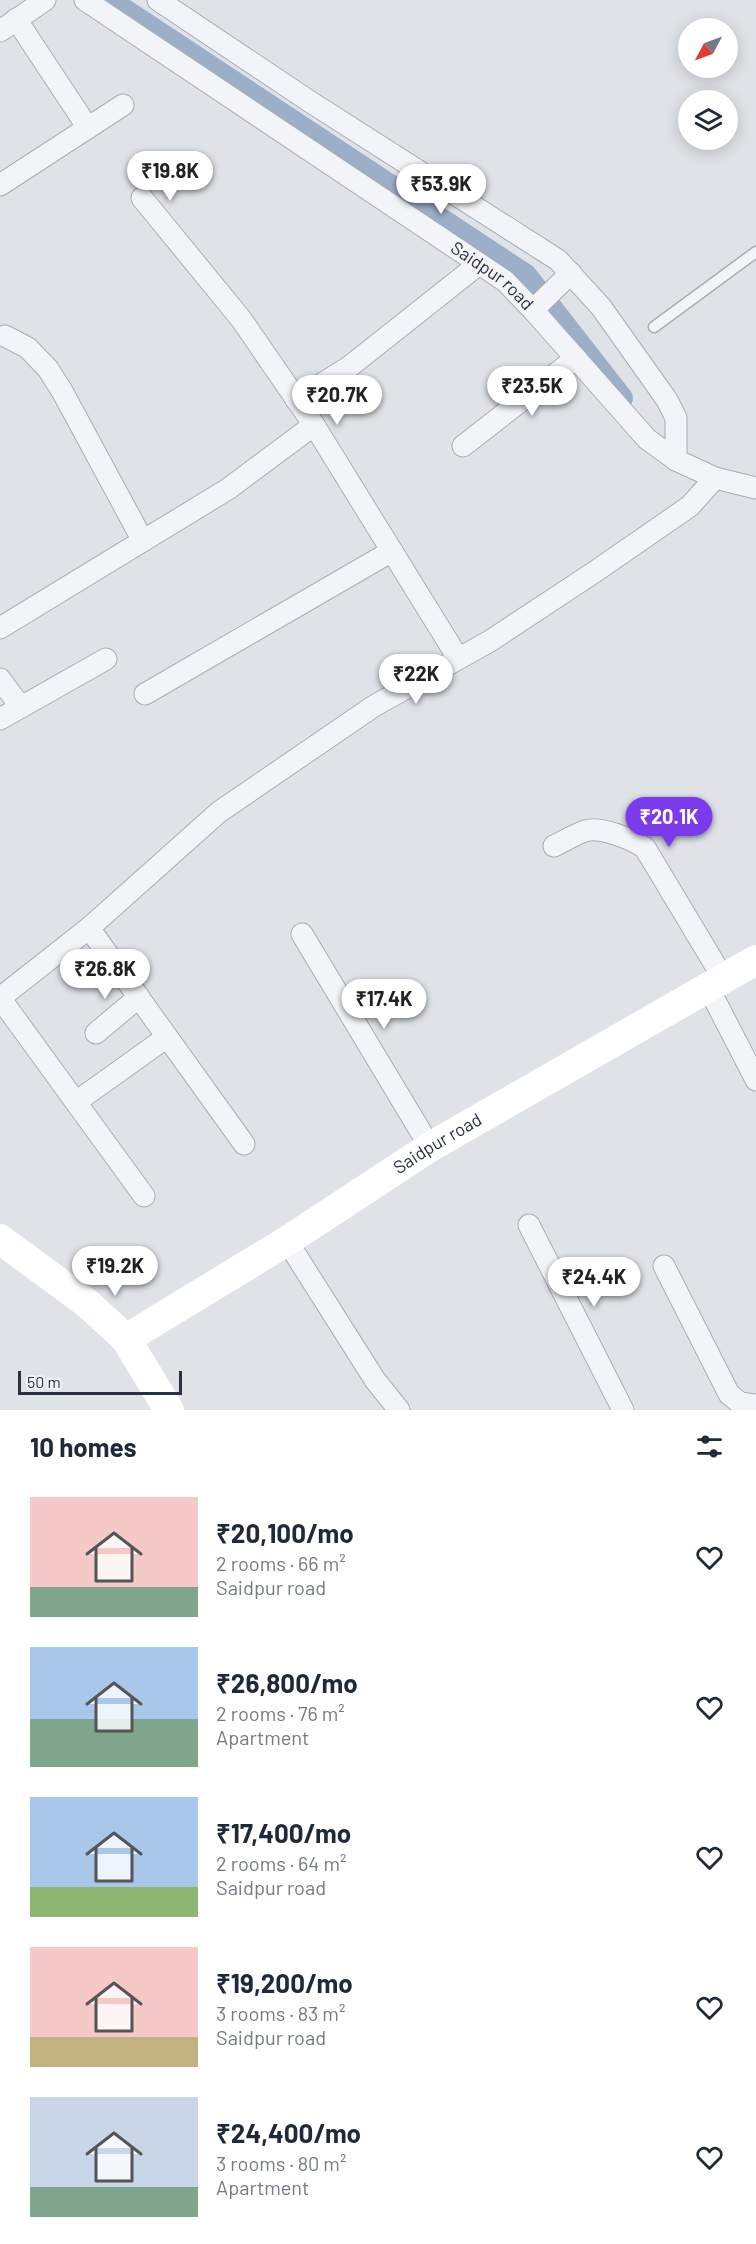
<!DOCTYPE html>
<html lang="en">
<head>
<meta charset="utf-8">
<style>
  :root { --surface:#fff; --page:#f2f2f3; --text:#1f2937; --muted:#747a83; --accent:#7c3aed }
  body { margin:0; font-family:Barlow,sans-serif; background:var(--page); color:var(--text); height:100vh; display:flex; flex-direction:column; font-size:22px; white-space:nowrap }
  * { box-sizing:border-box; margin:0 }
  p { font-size:20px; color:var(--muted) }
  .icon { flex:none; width:33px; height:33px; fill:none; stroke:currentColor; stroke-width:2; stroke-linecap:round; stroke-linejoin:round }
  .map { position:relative; height:1410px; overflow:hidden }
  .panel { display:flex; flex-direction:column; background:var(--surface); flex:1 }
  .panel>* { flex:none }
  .needle { width:39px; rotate:229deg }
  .controls { position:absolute; left:678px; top:18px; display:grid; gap:12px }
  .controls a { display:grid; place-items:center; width:60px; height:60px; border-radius:50%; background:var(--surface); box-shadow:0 3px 15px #0003; font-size:30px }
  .scale { position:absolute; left:18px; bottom:15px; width:164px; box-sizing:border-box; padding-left:6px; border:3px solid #29303f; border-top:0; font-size:16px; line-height:21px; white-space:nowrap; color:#29303f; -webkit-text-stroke:4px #eff2f6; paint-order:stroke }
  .price { position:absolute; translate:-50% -51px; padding:0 14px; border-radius:21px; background:#fff; color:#222; font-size:20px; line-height:39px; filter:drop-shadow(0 2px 3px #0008) }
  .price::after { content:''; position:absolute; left:50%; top:36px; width:18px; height:14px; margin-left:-9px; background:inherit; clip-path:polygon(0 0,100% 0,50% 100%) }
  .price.current { background:var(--accent); color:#fff }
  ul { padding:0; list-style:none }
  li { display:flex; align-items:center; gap:18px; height:150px; padding:0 30px }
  li span { display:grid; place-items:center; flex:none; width:168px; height:120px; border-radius:0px; color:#555 }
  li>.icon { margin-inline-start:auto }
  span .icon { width:72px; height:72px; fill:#fffc; stroke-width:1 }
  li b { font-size:26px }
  h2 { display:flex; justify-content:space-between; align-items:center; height:72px; padding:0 30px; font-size:26px }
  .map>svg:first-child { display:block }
</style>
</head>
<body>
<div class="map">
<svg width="756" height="1410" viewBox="0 0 756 1410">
  <rect width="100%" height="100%" fill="#dfe3e8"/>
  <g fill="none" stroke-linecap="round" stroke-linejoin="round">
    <path stroke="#9bafc8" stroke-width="22" d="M 110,0 L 526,275 L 622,398"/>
    <defs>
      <path id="service" d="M 654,327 L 756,252"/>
      <g id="minor">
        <path id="s1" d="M 85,0 L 505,281 L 533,310 L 647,439 L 676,460 L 715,478 L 756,488"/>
        <path d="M 158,0 L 309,101 L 558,260 L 601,307 L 667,400 L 676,418 L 676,460"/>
        <path d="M 16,19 L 88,128"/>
        <path d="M 0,31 L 45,0"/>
        <path d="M 0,185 L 123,105"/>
        <path d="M 142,198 L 241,319 L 314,425 L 458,658"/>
        <path d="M 533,310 L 571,273"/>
        <path d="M 5,336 L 28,348 L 48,369 L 62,391 L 143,541"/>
        <path d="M 296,400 L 349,367 L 479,264"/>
        <path d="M 463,446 L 576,358"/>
        <path d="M 0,628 L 228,489 L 314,425"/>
        <path d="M 0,679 L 20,706"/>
        <path d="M 145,694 L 392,551"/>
        <path d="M 0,719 L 106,659"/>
        <path d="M 554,846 C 564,841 574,835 585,831 C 600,826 632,839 645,848 L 723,978"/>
        <path d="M 89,928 L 244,1144"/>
        <path d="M 302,934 L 430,1147"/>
        <path d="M 708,987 L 756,1080"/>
        <path d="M 0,998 L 89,928 L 219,812 L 374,706 L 490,641 L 596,571 L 690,506 L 715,478"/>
        <path d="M 0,998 L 144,1196"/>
        <path d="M 96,1033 L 139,997"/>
        <path d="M 76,1102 L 167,1037"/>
        <path d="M 529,1225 L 623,1410"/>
        <path d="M 287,1241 L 375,1380 L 399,1410"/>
        <path d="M 664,1266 L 729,1394 L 740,1403 L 756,1405"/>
      </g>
    </defs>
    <use href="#service" stroke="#a8adb5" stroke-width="13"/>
    <use href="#minor" stroke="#a8adb5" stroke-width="23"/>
    <use href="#service" stroke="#f2f4f7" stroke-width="10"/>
    <use href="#minor" stroke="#f2f4f7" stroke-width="21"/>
    <g stroke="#fff" stroke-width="30">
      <path d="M 0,1239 L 88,1304 L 126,1339 L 169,1410"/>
      <path id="s2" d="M 126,1339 L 287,1241 L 430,1147 L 756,960"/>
    </g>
  </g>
  <g text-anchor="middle" stroke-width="4.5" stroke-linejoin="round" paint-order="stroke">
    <g font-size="18" fill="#29303f" stroke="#eff2f6">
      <text dy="6" stroke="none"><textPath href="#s1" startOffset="492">Saidpur road</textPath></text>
      <text dy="6" stroke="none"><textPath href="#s2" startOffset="368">Saidpur road</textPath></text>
    </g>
  </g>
</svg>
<div class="controls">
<a><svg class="needle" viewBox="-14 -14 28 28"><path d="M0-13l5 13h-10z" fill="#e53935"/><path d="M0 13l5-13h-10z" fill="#747a83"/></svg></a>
<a><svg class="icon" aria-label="layers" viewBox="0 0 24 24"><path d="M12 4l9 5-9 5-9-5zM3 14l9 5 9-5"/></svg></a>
</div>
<div class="scale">50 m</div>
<b class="price" style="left:170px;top:202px">₹19.8K</b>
<b class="price" style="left:441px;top:215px">₹53.9K</b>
<b class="price" style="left:532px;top:417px">₹23.5K</b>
<b class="price" style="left:337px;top:426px">₹20.7K</b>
<b class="price" style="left:416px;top:705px">₹22K</b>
<b class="price current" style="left:669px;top:848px">₹20.1K</b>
<b class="price" style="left:105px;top:1000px">₹26.8K</b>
<b class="price" style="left:384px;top:1030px">₹17.4K</b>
<b class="price" style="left:115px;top:1297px">₹19.2K</b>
<b class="price" style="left:594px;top:1308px">₹24.4K</b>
</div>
<section class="panel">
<h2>10 homes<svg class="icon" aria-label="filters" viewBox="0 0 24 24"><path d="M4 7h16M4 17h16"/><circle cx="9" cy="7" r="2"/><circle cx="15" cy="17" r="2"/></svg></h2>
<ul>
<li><span style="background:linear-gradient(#f6c9c9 75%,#7fa58c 0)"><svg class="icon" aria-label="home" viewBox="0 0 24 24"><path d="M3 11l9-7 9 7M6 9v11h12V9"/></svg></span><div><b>₹20,100/mo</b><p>2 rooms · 66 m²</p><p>Saidpur road</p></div><svg class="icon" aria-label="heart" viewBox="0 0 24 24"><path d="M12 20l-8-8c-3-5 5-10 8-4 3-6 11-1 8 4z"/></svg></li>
<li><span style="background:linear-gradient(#a9c7e8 60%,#7fa58c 0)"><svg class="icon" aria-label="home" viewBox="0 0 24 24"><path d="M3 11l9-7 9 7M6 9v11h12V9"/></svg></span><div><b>₹26,800/mo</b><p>2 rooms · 76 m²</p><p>Apartment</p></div><svg class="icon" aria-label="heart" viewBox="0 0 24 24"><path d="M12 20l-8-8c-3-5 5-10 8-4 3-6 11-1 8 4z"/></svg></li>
<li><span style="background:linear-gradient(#a9c7e8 75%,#8fb573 0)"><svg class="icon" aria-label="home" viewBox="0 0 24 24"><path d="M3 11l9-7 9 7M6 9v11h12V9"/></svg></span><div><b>₹17,400/mo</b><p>2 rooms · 64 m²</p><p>Saidpur road</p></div><svg class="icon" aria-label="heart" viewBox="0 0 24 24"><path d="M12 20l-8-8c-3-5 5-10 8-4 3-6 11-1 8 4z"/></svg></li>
<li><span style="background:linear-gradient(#f6c9c9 75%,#c2b280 0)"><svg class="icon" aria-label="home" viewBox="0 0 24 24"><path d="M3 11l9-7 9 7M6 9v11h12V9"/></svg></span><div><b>₹19,200/mo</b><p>3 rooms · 83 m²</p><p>Saidpur road</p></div><svg class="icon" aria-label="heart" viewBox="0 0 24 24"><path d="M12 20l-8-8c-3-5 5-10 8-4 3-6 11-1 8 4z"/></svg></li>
<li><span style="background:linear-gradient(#c9d6e8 75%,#7fa58c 0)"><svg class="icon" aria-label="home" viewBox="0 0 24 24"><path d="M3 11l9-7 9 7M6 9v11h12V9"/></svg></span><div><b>₹24,400/mo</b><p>3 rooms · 80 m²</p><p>Apartment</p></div><svg class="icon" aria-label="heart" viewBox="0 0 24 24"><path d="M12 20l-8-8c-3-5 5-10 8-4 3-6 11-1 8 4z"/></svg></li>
</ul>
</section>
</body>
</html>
